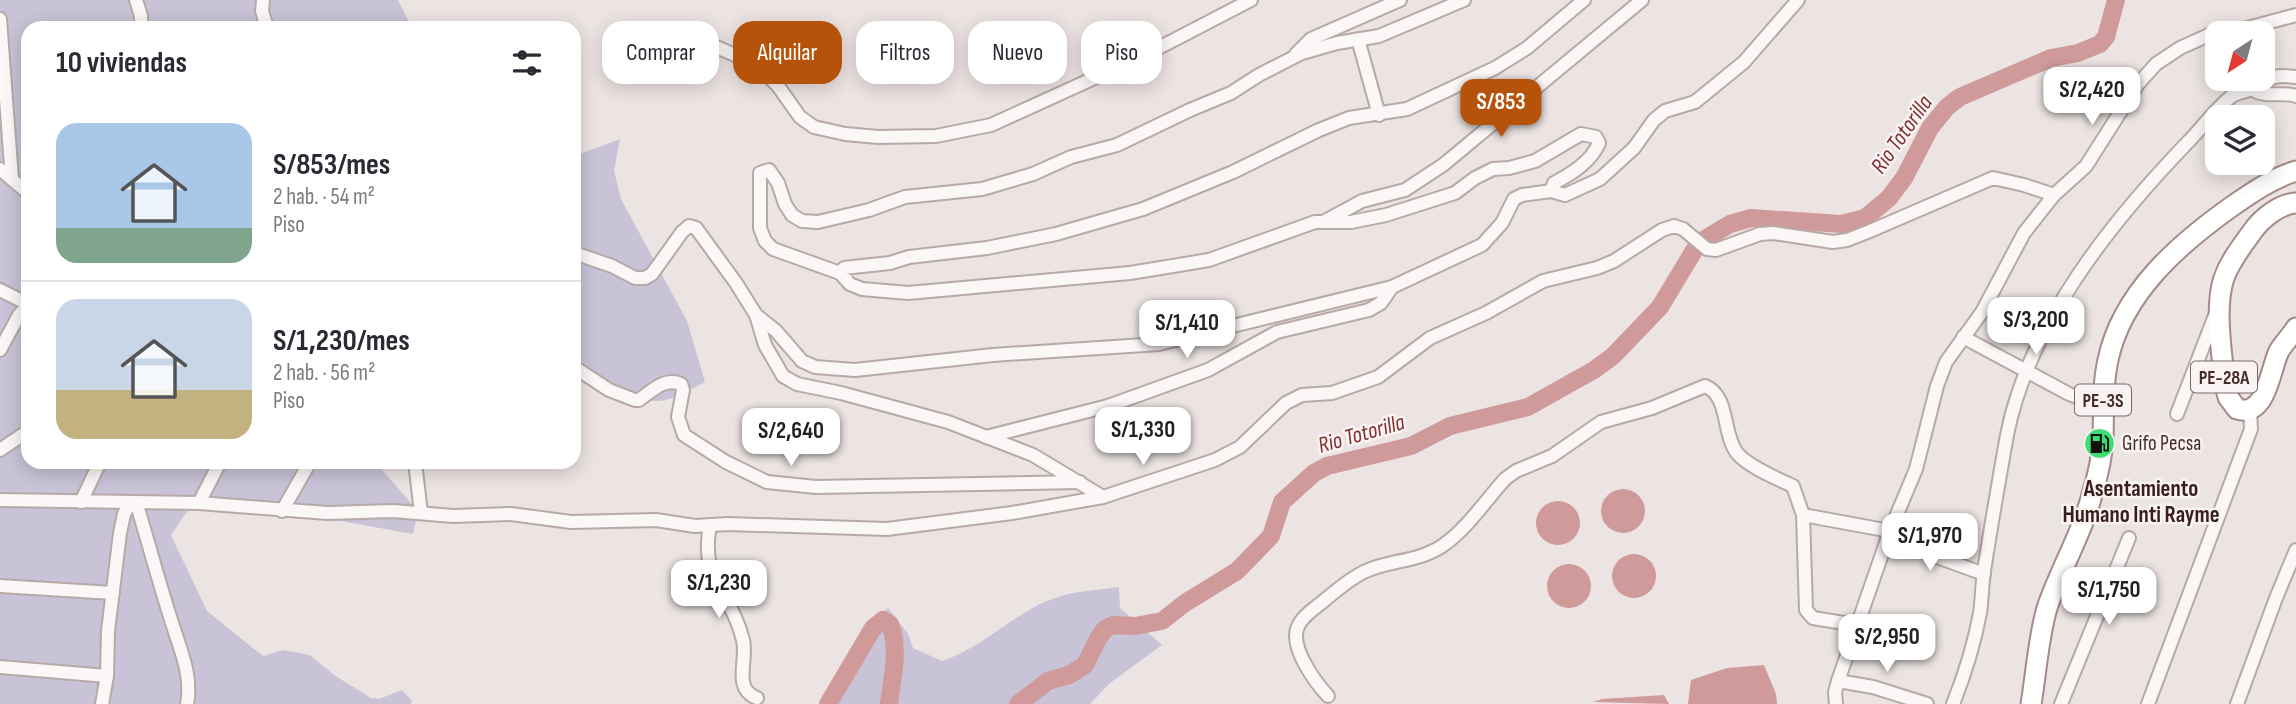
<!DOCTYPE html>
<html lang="es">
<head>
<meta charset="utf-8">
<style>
  :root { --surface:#fff; --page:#f2f2f3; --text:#2b2b33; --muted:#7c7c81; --line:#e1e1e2; --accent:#b45309 }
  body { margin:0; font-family:"Sofia Sans Condensed",sans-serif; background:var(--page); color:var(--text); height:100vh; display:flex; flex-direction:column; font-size:26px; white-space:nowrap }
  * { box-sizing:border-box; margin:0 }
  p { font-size:23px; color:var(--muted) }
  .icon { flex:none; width:38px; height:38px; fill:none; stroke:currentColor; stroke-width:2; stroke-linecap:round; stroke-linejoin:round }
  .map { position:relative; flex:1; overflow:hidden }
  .drawer { position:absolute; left:21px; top:21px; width:560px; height:448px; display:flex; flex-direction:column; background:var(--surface); border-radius:21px; box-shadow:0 4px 18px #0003 }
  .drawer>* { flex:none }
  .banner { position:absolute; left:602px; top:21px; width:665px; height:63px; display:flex; gap:14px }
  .needle { width:46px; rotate:216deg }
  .buttons { position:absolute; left:2205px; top:21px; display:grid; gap:14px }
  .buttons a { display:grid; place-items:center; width:70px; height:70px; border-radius:14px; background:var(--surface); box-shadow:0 4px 18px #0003; font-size:35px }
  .price { position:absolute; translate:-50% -60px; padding:0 16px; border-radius:14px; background:#fff; color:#222; font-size:23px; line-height:46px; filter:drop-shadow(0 2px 4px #0008) }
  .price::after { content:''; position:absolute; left:50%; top:42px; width:21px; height:16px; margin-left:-10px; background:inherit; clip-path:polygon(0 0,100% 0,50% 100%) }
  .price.selected { background:var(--accent); color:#fff }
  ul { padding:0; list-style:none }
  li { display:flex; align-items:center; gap:21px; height:175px; padding:0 35px }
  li+li { border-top:2px solid var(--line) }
  li span { display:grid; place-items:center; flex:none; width:196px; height:140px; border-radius:21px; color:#555 }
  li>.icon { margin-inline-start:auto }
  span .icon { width:84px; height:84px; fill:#fffc; stroke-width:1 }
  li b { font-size:30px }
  h2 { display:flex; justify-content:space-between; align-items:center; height:84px; padding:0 35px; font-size:30px }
  .pill { padding:0 24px; border-radius:21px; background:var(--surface); box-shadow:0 4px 18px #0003; font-size:24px; line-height:63px }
  .pill.selected { background:var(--accent); color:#fff }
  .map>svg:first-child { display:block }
</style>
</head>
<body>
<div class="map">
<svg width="2296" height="704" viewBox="0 0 2296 704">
  <rect width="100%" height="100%" fill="#ece4e3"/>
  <g fill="#c8c3d7">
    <path d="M 0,0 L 398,0 L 412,28 L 28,28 L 28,462 L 375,462 L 418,511 L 413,534 L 252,505 L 188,510 L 171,535 L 207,611 L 263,656 L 283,650 L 310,655 L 334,675 L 371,698 L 379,699 L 402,690 L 412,701 L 411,704 L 0,704 Z"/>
    <path d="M 620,139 L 614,171 L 621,199 L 687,321 L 705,382 C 691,389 674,400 659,401 C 630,401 600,384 574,374 L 574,156 Z"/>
    <path d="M 1119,587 L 1120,608 L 1162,645 L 1110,683 L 1090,704 L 827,704 L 835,677 L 861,638 L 888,608 L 908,634 L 913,648 L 942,661 C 985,647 1014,612 1055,598 C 1074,591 1099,590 1119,587 Z"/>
  </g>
  <g fill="#d09a9b">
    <circle cx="1623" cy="511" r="22"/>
    <circle cx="1558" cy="523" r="22"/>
    <circle cx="1634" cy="576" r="22"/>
    <circle cx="1569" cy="586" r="22"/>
    <path d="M 1764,665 L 1776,694 L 1777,704 L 1688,704 L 1691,680 L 1727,668 Z"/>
    <path d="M 1664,695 L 1669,704 L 1593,702 L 1602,699 Z"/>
  </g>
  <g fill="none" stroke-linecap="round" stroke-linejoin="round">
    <g stroke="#d09a9b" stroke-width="18">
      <path d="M 1700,242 L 1730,224 L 1751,218 L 1841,224 L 1865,218 L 1889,198 L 1904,178 L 1930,128 L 1947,107 L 1960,97 L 2051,58 L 2078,53 L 2100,44 L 2106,37 L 2116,0"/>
      <path d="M 828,704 L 873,628 L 883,620 L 890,624 C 900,649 892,678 889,704"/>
      <path d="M 1018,704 L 1048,681 L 1069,675 L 1085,665 L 1099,637 L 1105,629 L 1113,625 L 1135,626 L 1162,621 L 1185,603 L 1237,571 L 1271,536 L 1282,502 L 1314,473 L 1327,466 L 1411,446 L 1450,426 L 1528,407 L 1594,370 L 1613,356 L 1660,307 L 1698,244"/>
    </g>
    <defs>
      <g id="minor">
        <path d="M 136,0 L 141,16 L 141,28"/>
        <path d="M 263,0 L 262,11 L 267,28"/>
        <path d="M 0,19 L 12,179"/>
        <path d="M 658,35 L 707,43 L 735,55 L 764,72 L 778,86 L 800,117 L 814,127 L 845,134 L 878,137 L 936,136 L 991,125 L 1147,54 L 1251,0"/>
        <path d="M 1358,39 L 1379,115"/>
        <path d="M 1296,54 L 1311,39 L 1400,0"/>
        <path d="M 2252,89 C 2265,99 2281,91 2296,96"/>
        <path d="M 0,169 L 28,193"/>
        <path d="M 1551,191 L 1565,195 L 1600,179 L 1634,148 L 1654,120 L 1665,111 L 1695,102 L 1744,62 L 1798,0"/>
        <path d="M 1325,221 L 1362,201 L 1405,190 L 1443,165 L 1642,0"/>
        <path d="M 574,253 L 612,266 L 635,278 L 645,278 L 652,274 L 682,232 L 689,226 L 696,228 L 736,283 L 756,315 L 765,345 L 783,376 L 797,384 L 841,393 L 948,422 L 1033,455 L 1103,497"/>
        <path d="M 840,273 L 773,249 L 765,241 L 760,228 L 760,173 L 769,170 L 778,183 L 785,204 L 792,215 L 802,221 L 818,222 L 869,210 L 905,197 L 982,189 L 1033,174 L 1071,157 L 1117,145 L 1190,110 L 1231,93 L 1259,75 L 1302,53 L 1337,43 L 1379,36 L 1464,0"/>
        <path d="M 0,290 L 28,304"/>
        <path d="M 756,315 L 776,331 L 802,361 L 815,367 L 855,370 L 993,355 L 1159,344 L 1392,287 L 1482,245 L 1502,223 L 1514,199 L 1522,195 L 1551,191 L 1554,183 C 1571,174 1591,162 1599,143 L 1596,137 L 1581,134 L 1535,161 L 1509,168 L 1493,169 L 1475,178 L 1455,193 L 1386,215 L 1351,222 L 1315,222 L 1209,260 L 1130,273 L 908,293 L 862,289 L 850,284 L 840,273 L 844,268 L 890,263 L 909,257 L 987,248 L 1056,234 L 1143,209 L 1233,172 L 1319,130 L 1349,118 L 1407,109 L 1495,68 L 1527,48 L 1584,0"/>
        <path d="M 1963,337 L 2069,394 L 2085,400 L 2102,401"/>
        <path d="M 0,350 L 19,315 L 28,305"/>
        <path d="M 574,367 L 609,390 L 635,400 L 639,400 C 652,391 664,377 681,384 L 683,390 L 678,417 L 684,435 L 726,462 L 767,482 L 816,487 L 1080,482"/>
        <path d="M 2177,414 L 2216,313"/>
        <path d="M 986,437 L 1108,406 L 1208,370 L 1277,332 L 1369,310 L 1381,303 L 1392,287"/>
        <path d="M 0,450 L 28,431"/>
        <path d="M 415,462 L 421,513"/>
        <path d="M 0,500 L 199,503 L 327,513 L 393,511 L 453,516 L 511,514 L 571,522 L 656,520 L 695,526 L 728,524 L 887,529 L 1012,513 L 1103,497 L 1215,460 L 1240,447 L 1286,403 L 1302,395 L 1332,393 L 1378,377 L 1430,338 L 1486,313 L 1543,281 L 1597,268 L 1614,261 L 1662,230 L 1674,226 L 1683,229 L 1707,249 L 1716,250 L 1760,234 L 1773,233 L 1833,242 L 1847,240 L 1870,231 L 1993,178 L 2024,185 L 2054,195"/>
        <path d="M 81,502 L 100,462"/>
        <path d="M 136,502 C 149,544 160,587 174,629 C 182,654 192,677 187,704"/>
        <path d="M 199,503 L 220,462"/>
        <path d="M 282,511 L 310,462"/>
        <path d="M 1803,515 L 1890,531"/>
        <path d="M 710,525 C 699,581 731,591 743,640 C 748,660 732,689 757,698"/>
        <path d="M 1888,539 L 1984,574"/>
        <path d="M 0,586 L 113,593"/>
        <path d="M 0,667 L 107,676"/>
        <path d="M 1838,681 L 1873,687 L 1927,704"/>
        <path d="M 1328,696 C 1315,682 1291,649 1297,629 C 1301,616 1317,607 1326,599 C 1338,589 1352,577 1366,571 C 1390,560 1418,562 1442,546 C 1465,531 1487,499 1505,479 L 1516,471 L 1552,456 L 1601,422 L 1652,408 L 1705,386 C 1730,396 1722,434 1737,453 C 1747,466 1778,479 1793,486 L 1803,515 L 1806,610 L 1813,618 L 1856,625"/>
        <path d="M 102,704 L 107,676 L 108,631 L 120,533 L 124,514 L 128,507 L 136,502"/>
        <path d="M 1836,704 L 1835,692 L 1838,681 L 1890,531 L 1916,469 L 1937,386 L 1946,362 L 1982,312 L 2024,233 L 2054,195 L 2086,166 L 2138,84 L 2156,64 L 2180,48 L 2211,34 L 2244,29 L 2296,15"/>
        <path d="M 1953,704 C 1965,674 1974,645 1980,613 C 1982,599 1982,585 1984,571 C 1991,526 1999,480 2007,435 C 2029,324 2111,222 2188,142 C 2202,128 2216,108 2232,96 C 2238,92 2246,92 2252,89 C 2271,78 2272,74 2296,77"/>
        <path d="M 2061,704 L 2129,538"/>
        <path d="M 2148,704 L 2251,429 L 2250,409"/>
        <path d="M 2237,704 L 2276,598 L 2296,550"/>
      </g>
      <g id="highway">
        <path d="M 2296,203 C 2279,204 2261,219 2252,232 C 2242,246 2230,261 2224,278 C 2214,307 2222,354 2225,385 L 2228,397 L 2237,409 C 2267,418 2270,369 2279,351 C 2284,343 2291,336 2296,328"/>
        <path d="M 2031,704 C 2036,675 2039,631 2048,605 C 2062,566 2083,531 2093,491 C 2098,475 2102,456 2103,439 C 2104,413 2102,386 2108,360 C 2122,293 2179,244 2231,207 C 2251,193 2273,178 2296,171"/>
      </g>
    </defs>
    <use href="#minor" stroke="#b7a9a7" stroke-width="16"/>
    <use href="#highway" stroke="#a58b88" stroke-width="23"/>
    <use href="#minor" stroke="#faf7f6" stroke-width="12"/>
    <use href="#highway" stroke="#fff" stroke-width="19"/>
  </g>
  <defs>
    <symbol id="fuel-disc" viewBox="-11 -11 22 22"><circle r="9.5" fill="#3cdd71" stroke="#f9f3f3"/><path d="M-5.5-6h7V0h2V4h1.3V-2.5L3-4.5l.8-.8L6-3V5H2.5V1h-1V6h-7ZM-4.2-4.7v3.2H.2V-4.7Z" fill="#111"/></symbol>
  </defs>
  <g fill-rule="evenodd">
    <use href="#fuel-disc" x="2082" y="426" width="35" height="35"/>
  </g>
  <g text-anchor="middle" stroke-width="5" stroke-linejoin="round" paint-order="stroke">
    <g fill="#f9f3f3" stroke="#7c6865" stroke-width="2">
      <rect x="2191" y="361.5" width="66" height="31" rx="5"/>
      <rect x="2075" y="384.5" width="56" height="31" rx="5"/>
    </g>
    <g font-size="19" font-weight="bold" fill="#472c28">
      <text x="2224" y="384">PE-28A</text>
      <text x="2103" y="407">PE-3S</text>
    </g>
    <g font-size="21" fill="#472c28" stroke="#f9f3f3" text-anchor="start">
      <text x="2122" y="450">Grifo Pecsa</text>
    </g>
    <g font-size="23" font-style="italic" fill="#80302e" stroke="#f9f3f3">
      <text transform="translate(1901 134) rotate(-55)" y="8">Rio Totorilla</text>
      <text transform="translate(1361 433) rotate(-16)" y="8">Rio Totorilla</text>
    </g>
    <g font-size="23" font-weight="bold" fill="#381f1b" stroke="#f9f3f3">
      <text x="2141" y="496">Asentamiento<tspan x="2141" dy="26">Humano Inti Rayme</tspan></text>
    </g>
  </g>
</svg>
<div class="buttons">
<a><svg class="needle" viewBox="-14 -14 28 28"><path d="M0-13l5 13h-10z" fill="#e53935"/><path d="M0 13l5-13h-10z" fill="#7c7c81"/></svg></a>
<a><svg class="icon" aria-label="layers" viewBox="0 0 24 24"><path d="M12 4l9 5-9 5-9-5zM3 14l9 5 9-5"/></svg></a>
</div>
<b class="price" style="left:2092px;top:127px">S/2,420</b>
<b class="price selected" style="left:1501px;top:139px">S/853</b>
<b class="price" style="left:2036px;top:357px">S/3,200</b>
<b class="price" style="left:1187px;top:360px">S/1,410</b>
<b class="price" style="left:1143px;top:467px">S/1,330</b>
<b class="price" style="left:791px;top:468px">S/2,640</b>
<b class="price" style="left:1930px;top:573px">S/1,970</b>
<b class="price" style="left:719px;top:620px">S/1,230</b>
<b class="price" style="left:2109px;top:627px">S/1,750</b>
<b class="price" style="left:1887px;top:674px">S/2,950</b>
<div class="banner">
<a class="pill">Comprar</a>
<a class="pill selected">Alquilar</a>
<a class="pill">Filtros</a>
<a class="pill">Nuevo</a>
<a class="pill">Piso</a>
</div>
<section class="drawer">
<h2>10 viviendas<svg class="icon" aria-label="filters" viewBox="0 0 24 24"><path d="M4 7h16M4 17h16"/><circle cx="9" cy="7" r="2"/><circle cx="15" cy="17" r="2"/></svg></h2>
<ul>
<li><span style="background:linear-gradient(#a9c7e8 75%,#7fa58c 0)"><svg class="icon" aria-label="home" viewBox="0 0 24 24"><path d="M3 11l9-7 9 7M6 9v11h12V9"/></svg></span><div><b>S/853/mes</b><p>2 hab. · 54 m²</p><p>Piso</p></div></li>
<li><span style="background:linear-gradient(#c9d6e8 65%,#c2b280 0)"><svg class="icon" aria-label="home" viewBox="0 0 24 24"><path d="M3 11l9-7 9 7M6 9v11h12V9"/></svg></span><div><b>S/1,230/mes</b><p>2 hab. · 56 m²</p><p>Piso</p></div></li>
</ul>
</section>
</div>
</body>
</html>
